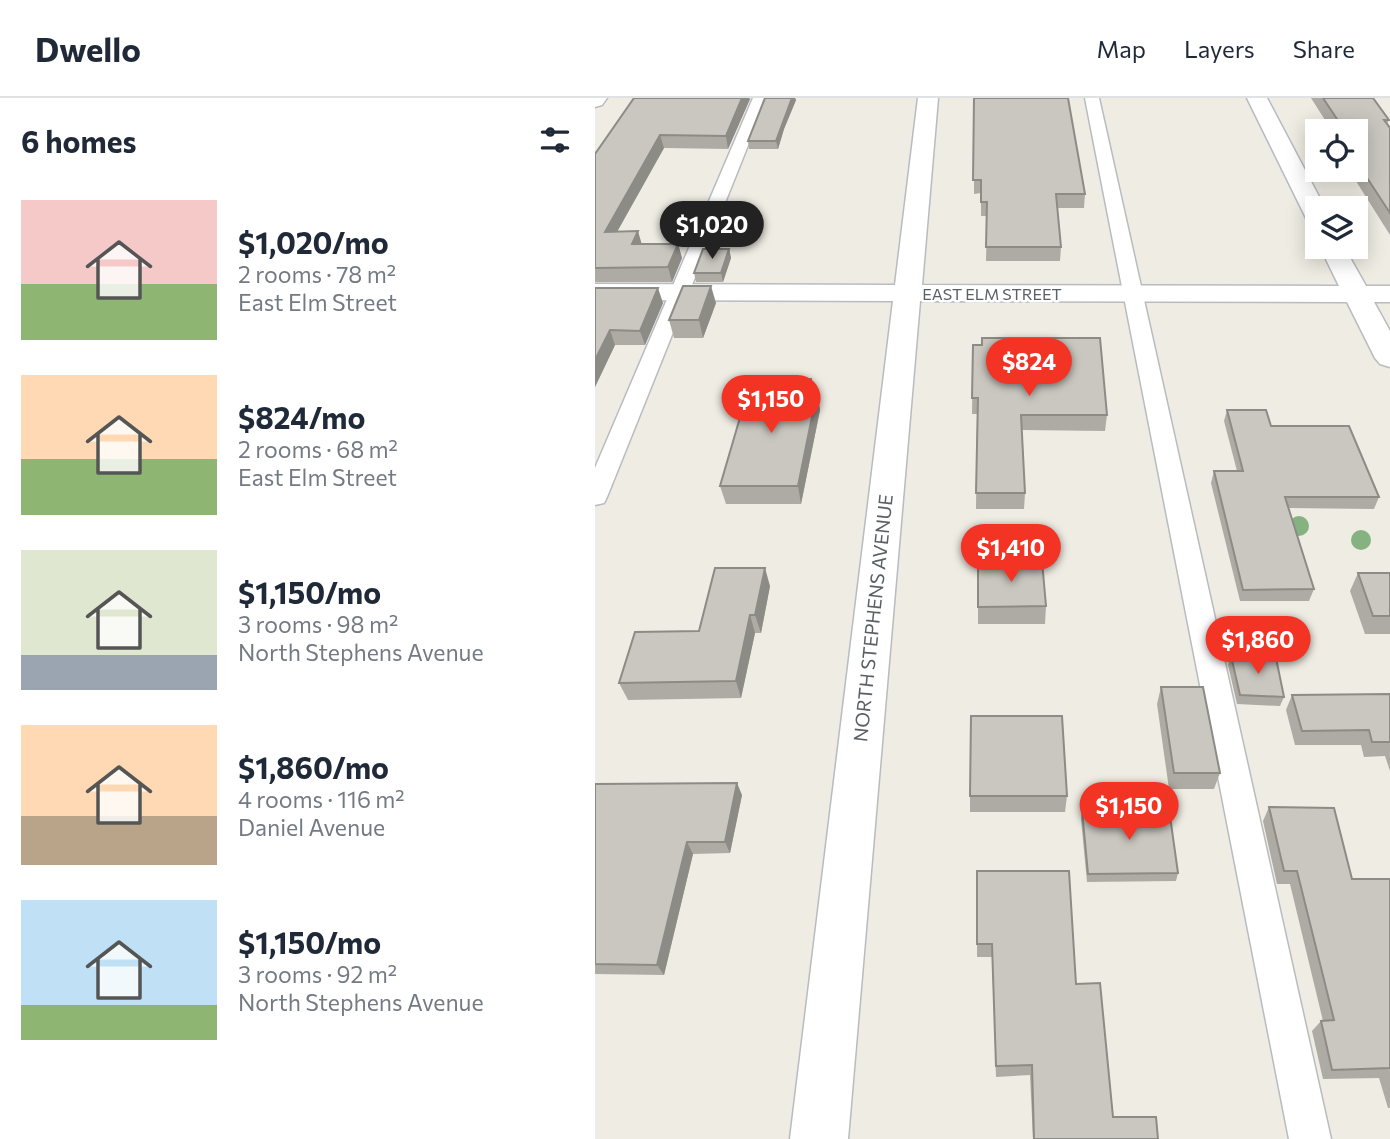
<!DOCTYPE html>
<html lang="en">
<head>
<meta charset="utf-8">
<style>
  :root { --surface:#fff; --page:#f6f6f7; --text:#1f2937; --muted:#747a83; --line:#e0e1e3; --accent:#f33425 }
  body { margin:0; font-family:Commissioner,sans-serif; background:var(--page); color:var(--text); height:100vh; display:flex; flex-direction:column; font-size:26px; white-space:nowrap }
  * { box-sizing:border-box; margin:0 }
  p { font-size:23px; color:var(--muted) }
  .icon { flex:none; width:38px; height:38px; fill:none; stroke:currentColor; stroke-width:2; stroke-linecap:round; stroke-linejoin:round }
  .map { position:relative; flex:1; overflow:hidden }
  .drawer { display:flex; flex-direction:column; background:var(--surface); width:595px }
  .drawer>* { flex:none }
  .controls { position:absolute; left:710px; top:21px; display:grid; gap:14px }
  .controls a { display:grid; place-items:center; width:63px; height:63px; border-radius:0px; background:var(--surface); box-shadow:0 4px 18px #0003; font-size:35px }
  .price { position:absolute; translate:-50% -60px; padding:0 16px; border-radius:24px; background:var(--accent); color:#fff; font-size:23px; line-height:46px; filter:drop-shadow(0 2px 4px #0008) }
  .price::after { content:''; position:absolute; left:50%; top:42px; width:21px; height:16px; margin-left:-10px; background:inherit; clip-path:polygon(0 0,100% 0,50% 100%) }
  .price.selected { background:#222; color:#fff }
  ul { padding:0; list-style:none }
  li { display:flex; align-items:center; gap:21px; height:175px; padding:0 21px }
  li span { display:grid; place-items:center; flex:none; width:196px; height:140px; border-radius:0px; color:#555 }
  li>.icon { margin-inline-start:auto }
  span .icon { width:84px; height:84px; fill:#fffc; stroke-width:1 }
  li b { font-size:30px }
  h2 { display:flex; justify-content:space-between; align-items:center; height:84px; padding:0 21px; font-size:30px }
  header { display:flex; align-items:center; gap:42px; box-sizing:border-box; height:98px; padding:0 35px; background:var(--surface); border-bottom:2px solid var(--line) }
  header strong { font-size:33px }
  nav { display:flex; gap:38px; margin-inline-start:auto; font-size:24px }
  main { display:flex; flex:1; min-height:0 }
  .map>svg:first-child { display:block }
</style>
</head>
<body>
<header>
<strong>Dwello</strong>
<nav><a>Map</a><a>Layers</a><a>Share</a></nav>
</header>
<main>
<section class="drawer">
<h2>6 homes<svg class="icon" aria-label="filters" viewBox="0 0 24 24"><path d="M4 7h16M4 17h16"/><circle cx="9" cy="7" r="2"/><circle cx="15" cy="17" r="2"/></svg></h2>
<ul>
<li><span style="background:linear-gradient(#f6c9c9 60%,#8fb573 0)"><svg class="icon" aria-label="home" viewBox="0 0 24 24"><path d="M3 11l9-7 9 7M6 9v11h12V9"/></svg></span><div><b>$1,020/mo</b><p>2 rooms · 78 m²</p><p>East Elm Street</p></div></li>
<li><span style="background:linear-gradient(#ffd9b3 60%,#8fb573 0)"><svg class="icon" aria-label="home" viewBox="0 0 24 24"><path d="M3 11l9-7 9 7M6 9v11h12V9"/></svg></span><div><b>$824/mo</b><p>2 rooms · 68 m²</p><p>East Elm Street</p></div></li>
<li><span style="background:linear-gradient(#dfe7d0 75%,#9aa5b1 0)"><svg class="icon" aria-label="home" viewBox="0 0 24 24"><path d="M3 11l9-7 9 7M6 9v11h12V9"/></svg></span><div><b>$1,150/mo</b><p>3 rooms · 98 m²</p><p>North Stephens Avenue</p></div></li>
<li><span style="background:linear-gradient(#ffd9b3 65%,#b9a48a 0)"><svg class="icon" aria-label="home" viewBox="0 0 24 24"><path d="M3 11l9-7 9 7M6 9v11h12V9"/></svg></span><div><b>$1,860/mo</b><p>4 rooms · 116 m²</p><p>Daniel Avenue</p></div></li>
<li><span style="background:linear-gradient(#bfe0f5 75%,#8fb573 0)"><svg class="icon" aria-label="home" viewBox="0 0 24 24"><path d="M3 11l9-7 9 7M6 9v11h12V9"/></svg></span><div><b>$1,150/mo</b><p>3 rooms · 92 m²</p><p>North Stephens Avenue</p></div></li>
</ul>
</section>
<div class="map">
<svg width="795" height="1041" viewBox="0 0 795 1041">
  <rect width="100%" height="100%" fill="#efece3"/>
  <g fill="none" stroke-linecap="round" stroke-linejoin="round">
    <defs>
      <g id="lane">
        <path d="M 158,0 L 172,0 L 12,399 L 9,405 L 0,407 L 0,370 Z"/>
        <path d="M 490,0 L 504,0 L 736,1041 L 694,1041 Z"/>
      </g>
      <g id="street">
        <path d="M 0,0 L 12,0 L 7,7 L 0,9 Z"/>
        <path d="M 323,0 L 343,0 L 327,187 L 744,188 L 725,149 L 749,149 L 771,188 L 795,188 L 795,204 L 779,204 L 795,233 L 795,269 L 785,266 L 780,260 L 752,204 L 325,203 L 253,1041 L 195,1041 L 298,203 L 0,202 L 0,186 L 300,187 Z"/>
        <path d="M 652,0 L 672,0 L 730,110 L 723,110 L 723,127 L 715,125 L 711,120 Z"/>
      </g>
    </defs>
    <use href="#lane" stroke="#b8bbc0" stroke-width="3"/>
    <use href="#street" stroke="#b8bbc0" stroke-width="3"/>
    <use href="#lane" fill="#fff" fill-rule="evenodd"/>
    <use href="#street" fill="#fff" fill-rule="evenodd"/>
  </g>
  <g fill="#85b281">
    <circle cx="704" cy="428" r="10"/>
    <circle cx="766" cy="442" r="10"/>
  </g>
  <g fill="#aeaba5">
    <path d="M 39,0 L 154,0 L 155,1 L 133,51 L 69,50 L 22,134 L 47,146 L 83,146 L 87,160 L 77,184 L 0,184 L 0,56 Z"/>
    <path d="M 170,0 L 200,0 L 201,2 L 189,31 L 183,51 L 154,51 L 153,43 Z"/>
    <path d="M 379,0 L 490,96 L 489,110 L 462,110 L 466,149 L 465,163 L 391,163 L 392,118 L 386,118 L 386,95 L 379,96 Z"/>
    <path d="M 716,0 L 778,0 L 794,22 L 792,26 L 795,30 L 795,137 L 754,72 L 761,72 L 761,33 L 737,33 Z"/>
    <path d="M 134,151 L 136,160 L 128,184 L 101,184 L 99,175 Z"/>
    <path d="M 0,190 L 68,205 L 50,247 L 20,247 L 0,289 Z"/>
    <path d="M 121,205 L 108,240 L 79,240 L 74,222 Z"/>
    <path d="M 378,247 L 512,317 L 510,333 L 427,332 L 430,395 L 429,411 L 381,411 L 382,316 L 377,316 Z"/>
    <path d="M 219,294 L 222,294 L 225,312 L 206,406 L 131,406 L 125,388 Z"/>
    <path d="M 632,312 L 676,328 L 784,399 L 779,411 L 693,410 L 719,491 L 714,503 L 645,503 L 616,385 L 619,373 L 642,373 L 629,323 Z"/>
    <path d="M 763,475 L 795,475 L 795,536 L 770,536 L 755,493 Z"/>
    <path d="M 175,488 L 166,535 L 160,535 L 146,600 L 33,602 L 24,585 Z"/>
    <path d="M 451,508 L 450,526 L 383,526 L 383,509 Z"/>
    <path d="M 636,558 L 689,599 L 685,608 L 642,606 L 633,567 Z"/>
    <path d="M 566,589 L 625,675 L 619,691 L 574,691 L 562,606 Z"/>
    <path d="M 795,596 L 795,673 L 790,658 L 769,659 L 766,647 L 700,647 L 691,612 L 697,597 Z"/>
    <path d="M 0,686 L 147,697 L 135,755 L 98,756 L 69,877 L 0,876 Z"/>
    <path d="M 375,698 L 472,698 L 470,714 L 375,714 Z"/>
    <path d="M 674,709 L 757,781 L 795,781 L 795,1010 L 793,1010 L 784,980 L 728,981 L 717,933 L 726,923 L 728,923 L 695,786 L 682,786 L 668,723 Z"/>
    <path d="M 487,712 L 583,775 L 581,783 L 492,784 L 486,721 Z"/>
    <path d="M 382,773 L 481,886 L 518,1019 L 563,1041 L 438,1041 L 435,977 L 401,979 L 397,859 L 382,859 Z"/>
  </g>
  <g fill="#8d8b86">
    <path d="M 147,0 L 154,0 L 155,1 L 133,51 L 131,38 Z"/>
    <path d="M 197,0 L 200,0 L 201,2 L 189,31 L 183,51 L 181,43 Z"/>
    <path d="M 65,37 L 69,50 L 14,148 L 10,134 Z"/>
    <path d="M 43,133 L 47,147 L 37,146 Z"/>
    <path d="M 83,146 L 87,160 L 77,184 L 73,169 Z"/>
    <path d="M 134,151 L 136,160 L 128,184 L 126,175 Z"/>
    <path d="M 116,188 L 121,205 L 108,240 L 104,222 Z"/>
    <path d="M 63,190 L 68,205 L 50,247 L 45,233 Z"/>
    <path d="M 15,232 L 20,247 L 0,289 L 0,262 Z"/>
    <path d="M 216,281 L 220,299 L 214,294 Z"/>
    <path d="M 222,294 L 225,312 L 206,406 L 203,388 Z"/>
    <path d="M 170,470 L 175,488 L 166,535 L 160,517 Z"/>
    <path d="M 155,517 L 160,535 L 146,600 L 141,583 Z"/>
    <path d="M 142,685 L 147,697 L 135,755 L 130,744 Z"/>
    <path d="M 92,744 L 98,756 L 69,877 L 62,867 Z"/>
  </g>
  <g fill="#cac7c0" stroke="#8d8b86" stroke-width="2">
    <path d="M 39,0 L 147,0 L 131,38 L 65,37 L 10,134 L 43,133 L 37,146 L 83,146 L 73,169 L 0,170 L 0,56 Z"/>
    <path d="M 170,0 L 197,0 L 181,43 L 153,43 Z"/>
    <path d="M 379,0 L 473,0 L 490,96 L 461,96 L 466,149 L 391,149 L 392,104 L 386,104 L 386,82 L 378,82 Z"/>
    <path d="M 728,0 L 778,0 L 794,22 L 789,22 L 795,30 L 795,115 L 761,63 L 761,33 L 750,33 Z"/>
    <path d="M 108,151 L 134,151 L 126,175 L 99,175 Z"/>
    <path d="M 88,188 L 116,188 L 104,222 L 74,222 Z"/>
    <path d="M 0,190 L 63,190 L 45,233 L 15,232 L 0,262 Z"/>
    <path d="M 387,240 L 505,240 L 512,317 L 426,317 L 430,395 L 381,395 L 383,300 L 377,300 L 378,247 L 387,247 Z"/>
    <path d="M 216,281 L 214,294 L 222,294 L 203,388 L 125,388 L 156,282 Z"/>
    <path d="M 632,312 L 671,312 L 676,328 L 754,328 L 784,399 L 690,399 L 719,491 L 648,492 L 619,373 L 648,373 Z"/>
    <path d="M 447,463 L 451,508 L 383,509 L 383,464 Z"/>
    <path d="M 120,470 L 170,470 L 160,517 L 155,517 L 141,583 L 24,585 L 40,534 L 104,533 Z"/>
    <path d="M 763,475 L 795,475 L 795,518 L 778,518 Z"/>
    <path d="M 636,558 L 681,560 L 689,599 L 645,597 Z"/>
    <path d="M 566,589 L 608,589 L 625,675 L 579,675 Z"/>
    <path d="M 795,596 L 795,644 L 777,644 L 774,632 L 707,633 L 697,597 Z"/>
    <path d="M 376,618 L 467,618 L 472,698 L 375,698 Z"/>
    <path d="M 142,685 L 130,744 L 92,744 L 62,867 L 0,866 L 0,686 Z"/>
    <path d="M 674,709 L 739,710 L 757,781 L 795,781 L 795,970 L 737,972 L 726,923 L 739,922 L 702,773 L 689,773 Z"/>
    <path d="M 574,711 L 583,775 L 493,776 L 487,712 Z"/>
    <path d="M 382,773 L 474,773 L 481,886 L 505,885 L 518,1019 L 561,1019 L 563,1041 L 439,1041 L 437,967 L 401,968 L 397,846 L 382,846 Z"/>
  </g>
  <g text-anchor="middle" stroke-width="5" stroke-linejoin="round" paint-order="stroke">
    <g font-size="16" fill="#5b6065" stroke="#fff">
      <text x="397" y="202">EAST ELM STREET</text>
    </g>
    <g font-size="19" fill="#5b6065" stroke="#fff">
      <text transform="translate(278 520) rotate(-84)" y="7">NORTH STEPHENS AVENUE</text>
    </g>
  </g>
</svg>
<div class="controls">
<a><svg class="icon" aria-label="locate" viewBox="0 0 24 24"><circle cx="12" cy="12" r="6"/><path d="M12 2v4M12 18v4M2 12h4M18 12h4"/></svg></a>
<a><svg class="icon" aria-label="layers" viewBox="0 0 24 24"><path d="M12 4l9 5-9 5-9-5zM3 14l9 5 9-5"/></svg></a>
</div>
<b class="price selected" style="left:117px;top:163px">$1,020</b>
<b class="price" style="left:434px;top:300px">$824</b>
<b class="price" style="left:176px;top:337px">$1,150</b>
<b class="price" style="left:416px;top:486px">$1,410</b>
<b class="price" style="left:663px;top:578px">$1,860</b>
<b class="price" style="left:534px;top:744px">$1,150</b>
</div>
</main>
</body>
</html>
